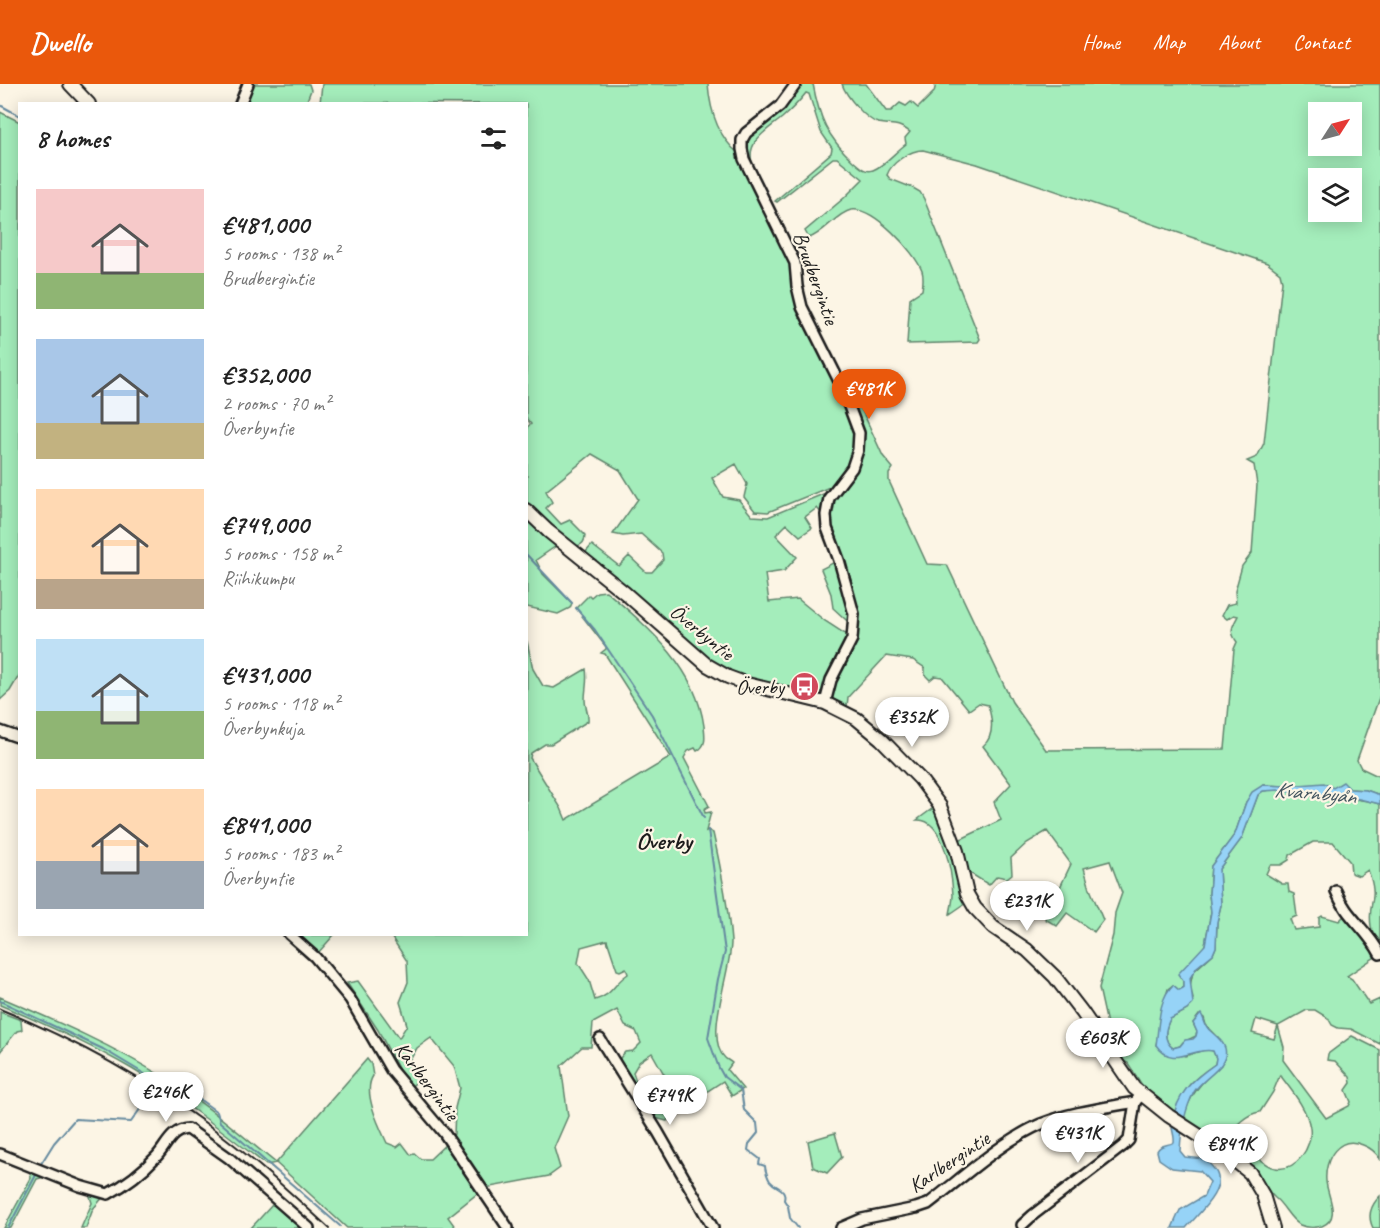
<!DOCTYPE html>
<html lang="en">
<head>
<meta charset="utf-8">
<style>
  :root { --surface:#fff; --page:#f6f6f6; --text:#222; --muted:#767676; --accent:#ea580c }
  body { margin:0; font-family:Caveat,sans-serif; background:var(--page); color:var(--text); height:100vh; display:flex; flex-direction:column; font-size:22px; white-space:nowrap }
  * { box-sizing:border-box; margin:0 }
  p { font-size:20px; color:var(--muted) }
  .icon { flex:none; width:33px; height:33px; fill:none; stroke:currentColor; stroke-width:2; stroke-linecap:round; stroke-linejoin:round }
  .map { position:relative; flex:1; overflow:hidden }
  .panel { position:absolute; left:18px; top:18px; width:510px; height:834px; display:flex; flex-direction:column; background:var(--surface); border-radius:0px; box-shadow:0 3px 15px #0003 }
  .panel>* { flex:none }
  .needle { width:39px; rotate:54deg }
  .buttons { position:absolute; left:1308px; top:18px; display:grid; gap:12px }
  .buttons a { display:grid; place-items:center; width:54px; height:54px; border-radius:0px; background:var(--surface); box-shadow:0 3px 15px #0003; font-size:30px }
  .price { position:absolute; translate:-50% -51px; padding:0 14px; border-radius:21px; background:#fff; color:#222; font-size:20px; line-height:39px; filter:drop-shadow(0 2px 3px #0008) }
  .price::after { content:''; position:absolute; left:50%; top:36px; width:18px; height:14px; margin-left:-9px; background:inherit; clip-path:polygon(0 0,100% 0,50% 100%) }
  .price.selected { background:var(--accent); color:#fff }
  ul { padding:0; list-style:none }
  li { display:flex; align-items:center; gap:18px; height:150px; padding:0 18px }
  li span { display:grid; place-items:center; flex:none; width:168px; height:120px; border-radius:0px; color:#555 }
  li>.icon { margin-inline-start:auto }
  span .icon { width:72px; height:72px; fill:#fffc; stroke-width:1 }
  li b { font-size:26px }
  h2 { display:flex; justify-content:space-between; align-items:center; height:72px; padding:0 18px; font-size:26px }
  header { display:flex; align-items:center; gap:36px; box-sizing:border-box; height:84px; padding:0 30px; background:var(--accent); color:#fff }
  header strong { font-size:28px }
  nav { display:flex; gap:33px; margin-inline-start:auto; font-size:21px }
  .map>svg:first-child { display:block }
</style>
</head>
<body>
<header>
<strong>Dwello</strong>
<nav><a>Home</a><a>Map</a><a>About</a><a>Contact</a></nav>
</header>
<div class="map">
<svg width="1380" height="1144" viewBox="0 0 1380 1144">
  <rect width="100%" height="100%" fill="#fcf5e5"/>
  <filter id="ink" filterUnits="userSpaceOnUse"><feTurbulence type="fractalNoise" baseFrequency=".0167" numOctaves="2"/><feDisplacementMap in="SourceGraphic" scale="12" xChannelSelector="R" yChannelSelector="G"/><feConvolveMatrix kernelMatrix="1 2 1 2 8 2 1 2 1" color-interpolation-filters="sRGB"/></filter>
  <g filter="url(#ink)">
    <g fill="#a4edbb" stroke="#60846c" stroke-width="1.5" fill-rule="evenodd">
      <path d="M 253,0 L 309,0 L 311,6 L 306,19 L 245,20 L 251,8 Z"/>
      <path d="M 322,0 L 708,0 C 710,26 717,52 738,69 L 790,176 L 794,208 L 837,301 L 856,313 L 883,372 L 893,384 L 889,390 L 889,397 L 927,480 L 947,481 L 1012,618 L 1046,666 L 1225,665 L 1234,565 L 1237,558 C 1229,547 1232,543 1238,532 L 1234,531 L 1227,535 L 1222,531 L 1227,521 L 1236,519 L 1235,507 L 1242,482 L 1252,469 L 1257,401 L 1254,381 L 1247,377 L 1257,373 L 1264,359 L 1282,197 L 1280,189 L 1267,179 L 977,80 L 923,66 C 910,66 891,79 887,91 L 890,95 L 913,104 L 920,108 L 924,115 L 980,255 L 978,258 L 907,260 L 910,214 L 922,206 C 923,200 924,193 922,187 C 915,168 873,122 851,126 C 837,129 824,149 809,154 L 805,147 L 844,114 L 863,95 L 837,74 L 833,74 L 777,118 L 775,117 L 831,69 L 832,64 L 821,48 L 809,10 L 806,9 C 799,18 791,26 782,34 C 769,45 746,57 752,78 L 750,79 L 745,69 L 746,56 L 799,0 L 813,0 C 819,33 827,53 853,77 C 859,82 865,89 873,86 C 884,82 896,67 906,60 L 905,54 L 910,48 C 895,38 894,42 878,39 C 866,36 846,12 842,0 L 866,0 L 886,27 L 891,27 L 900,19 L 906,22 L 911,18 L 918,24 L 934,8 L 936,0 L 1380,0 L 1380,611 L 1357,676 L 1361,684 L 1380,693 L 1380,711 L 1366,706 L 1333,704 L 1324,700 L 1286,702 L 1263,701 L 1246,718 L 1235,750 L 1211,782 L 1209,810 L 1211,828 L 1205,861 L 1183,897 L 1183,904 L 1179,906 L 1173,901 L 1168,905 L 1166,912 L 1156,961 L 1185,972 L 1207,965 L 1213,967 L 1216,974 L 1215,980 C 1193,995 1183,1003 1175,1030 L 1147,1009 L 1128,979 L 1119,975 L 1109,961 L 1109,949 L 1099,904 L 1113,851 L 1115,829 L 1122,809 L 1110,777 L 1084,784 L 1090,805 L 1103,836 L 1094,848 L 1067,829 L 1057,842 L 1045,835 L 1071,780 L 1047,747 L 1027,759 L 1011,774 L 1012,790 L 1007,794 L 997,792 L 989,801 L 965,786 L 959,756 L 1001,736 L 994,718 L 1011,700 L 983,662 C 995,652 992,634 988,621 L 979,619 L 969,626 L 942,593 L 935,592 L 930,596 L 925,591 L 925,584 L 913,576 L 886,572 L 848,613 L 847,623 L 821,608 L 801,602 L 791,603 L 747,595 L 725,586 L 696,565 L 670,540 L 585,469 L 592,461 L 619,482 L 629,472 L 646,488 L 652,488 L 663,476 L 662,469 L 641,450 L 623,452 L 613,450 L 638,415 L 620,386 L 592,370 L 546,407 L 552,418 L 546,424 L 561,440 L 570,436 L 585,451 C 585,457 583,461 577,462 L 572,460 L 537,431 L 527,419 L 527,343 L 531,340 L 526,334 L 526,20 L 320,19 ZM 1318,28 L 1352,28 L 1352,62 L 1318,62 ZM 1318,94 L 1352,94 L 1352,128 L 1318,128 ZM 736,380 L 747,400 L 744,413 L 755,427 L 768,428 L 837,400 C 828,437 827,438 841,475 L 821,485 L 831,510 L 833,524 L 857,546 L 845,550 L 825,537 L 798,515 L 769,518 L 765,490 L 784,487 L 797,473 L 776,451 L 787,440 L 800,452 L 812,444 L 805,433 L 817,424 L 824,432 L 828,408 L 768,433 L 752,432 L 739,416 L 723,413 L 712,394 Z"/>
      <path d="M 0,28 L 20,38 L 20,590 L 10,607 L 0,616 Z"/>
      <path d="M 526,433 L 559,460 L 536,476 L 543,490 L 572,519 L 570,524 L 558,530 L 527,523 Z"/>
      <path d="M 606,507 C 649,544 696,583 704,642 C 705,652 707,662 697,667 L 695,664 L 688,667 L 684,674 L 709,722 L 704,725 L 705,729 L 711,728 L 706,747 L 708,746 L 713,749 C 721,785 728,821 731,857 C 732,885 703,954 725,974 C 727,976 730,977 732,979 L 727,986 L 743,1005 L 732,1012 L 723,997 C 714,1003 706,1008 698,1014 C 687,1022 672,1023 667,1037 L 655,1034 L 659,1014 L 656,1010 L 658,1000 L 665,992 L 652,969 L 639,978 L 633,988 L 637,1000 L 634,1003 L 620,981 L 620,974 L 625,968 L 633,967 L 641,959 L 636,947 L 625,942 L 617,926 L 593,939 L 591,963 L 582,963 L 561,982 L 568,1032 L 554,1064 L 560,1084 L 549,1092 L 485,1104 L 452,1052 L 454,1050 L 455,1024 L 460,1004 L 454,982 L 431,954 L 417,964 L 410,976 L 420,994 L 412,1002 L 400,988 L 378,946 L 347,899 L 358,897 L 399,954 L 407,941 L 400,918 L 408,898 L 407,877 L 390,851 L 526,850 L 527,557 L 533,585 L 543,602 L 554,604 L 586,585 C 588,598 585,604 585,616 C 585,624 589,629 588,637 L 551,660 L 545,660 L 531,669 L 530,674 L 561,724 L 566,736 L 671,673 L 605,570 L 601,569 L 606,565 L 606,563 L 576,524 L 589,511 L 591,513 L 597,508 ZM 607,856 L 617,886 L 620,887 L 626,884 L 628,890 C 613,900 613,911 595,916 L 589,896 L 578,879 L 581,863 Z"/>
      <path d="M 1279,705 C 1313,713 1347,711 1380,720 L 1380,860 C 1376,854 1372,849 1371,842 C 1367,816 1380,818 1368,786 L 1359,792 L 1351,789 L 1350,778 L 1333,758 L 1313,758 L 1290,771 L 1289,776 L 1281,781 L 1270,781 L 1266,790 L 1282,800 L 1288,800 L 1289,808 L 1294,810 L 1297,832 L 1290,835 L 1294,846 L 1319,843 L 1319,834 L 1322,832 L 1339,837 L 1346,830 L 1378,871 L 1347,892 L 1352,895 L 1369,920 L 1380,915 L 1380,960 L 1351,945 L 1338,944 L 1332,941 L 1328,934 L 1315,926 L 1307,926 L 1278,942 L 1284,963 L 1283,976 L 1326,1034 L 1349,1022 L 1351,1018 L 1346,1006 L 1351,999 L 1350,993 L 1335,977 L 1327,976 L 1328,970 L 1352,952 L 1380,966 L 1380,1075 C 1376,1068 1371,1064 1363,1061 C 1339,1050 1324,1075 1326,1097 C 1327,1112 1342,1134 1322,1142 C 1316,1144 1306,1144 1300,1141 C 1289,1135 1285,1122 1275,1114 C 1264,1104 1257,1090 1247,1079 L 1247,1075 L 1255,1072 C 1261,1076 1267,1083 1275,1084 C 1296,1088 1313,1063 1310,1044 C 1307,1024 1291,1006 1280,991 L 1273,1008 L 1260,1028 C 1243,1030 1231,1048 1220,1060 L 1183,1036 C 1188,1012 1202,997 1221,981 L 1219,954 L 1206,941 L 1204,934 L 1199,931 L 1193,939 L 1197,948 L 1196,952 L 1183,958 L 1180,962 L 1173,964 C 1163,957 1165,945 1170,935 L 1187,926 L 1193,915 L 1190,902 L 1193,888 L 1213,870 L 1216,863 L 1217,838 L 1221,821 L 1219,785 L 1242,754 L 1258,711 L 1263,707 ZM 1256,935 L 1278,942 L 1274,955 L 1252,949 Z"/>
      <path d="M 936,722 L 951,770 L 955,774 L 966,819 L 950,830 C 951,824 953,817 953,811 C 952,790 944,734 917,736 Z"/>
      <path d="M 300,851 L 334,851 L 318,869 Z"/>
      <path d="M 0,913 C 56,937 114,962 166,995 C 205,1019 240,1050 276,1079 L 367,975 L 371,980 L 373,992 C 362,1008 379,1042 387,1059 L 397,1063 L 402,1059 L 411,1071 L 414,1069 L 421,1075 L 430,1075 L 446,1060 L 478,1109 L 448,1133 L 456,1144 L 347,1144 L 276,1079 L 266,1081 C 223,1047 179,1013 132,985 C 89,960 45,940 0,921 Z"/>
      <path d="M 0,928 L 21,936 L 22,946 L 17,947 L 0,968 Z"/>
      <path d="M 835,1049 L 842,1073 L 827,1089 L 813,1083 L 808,1057 Z"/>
      <path d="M 26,1084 L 104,1112 L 93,1125 L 86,1144 L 81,1144 L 92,1119 L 89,1109 L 48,1092 L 37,1095 L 11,1144 L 4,1144 L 31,1094 L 30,1088 Z"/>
      <path d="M 1380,1112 L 1380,1144 L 1373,1144 C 1367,1132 1370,1122 1380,1112 Z"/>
      <path d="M 273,1120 L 304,1144 L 251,1144 Z"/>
    </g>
    <path fill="#96d3f7" stroke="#658a9f" stroke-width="1.5" d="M 1343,698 L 1350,705 L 1366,706 L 1380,711 L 1380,720 L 1359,715 L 1304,711 L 1279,706 L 1263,707 L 1258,711 L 1242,754 L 1219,785 L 1221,821 L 1217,838 L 1216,863 L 1213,870 L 1197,883 L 1190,894 L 1193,920 L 1187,926 L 1170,935 C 1165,945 1163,957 1173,964 L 1180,962 L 1185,956 L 1193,955 L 1196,952 L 1197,948 L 1193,939 L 1201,930 C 1204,934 1204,939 1207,943 C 1212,950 1222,954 1225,964 C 1230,983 1202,994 1194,1008 C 1184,1027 1181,1046 1180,1067 L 1185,1073 C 1191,1074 1198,1074 1204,1075 C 1209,1077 1211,1082 1214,1085 C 1230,1103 1197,1131 1186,1144 L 1172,1144 L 1180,1126 L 1204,1112 L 1210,1098 L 1200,1087 L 1172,1084 L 1159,1075 L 1157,1067 C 1160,1060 1168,1062 1174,1058 C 1175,1051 1171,1046 1172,1039 C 1177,1009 1192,996 1215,980 L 1216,974 L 1213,967 C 1194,962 1173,986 1156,961 C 1159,942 1158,915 1173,901 L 1179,906 L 1183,904 L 1183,897 L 1178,890 L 1205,861 L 1211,828 L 1209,810 L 1211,782 L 1235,750 L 1246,718 L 1252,708 L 1263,701 L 1286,702 L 1324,699 L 1333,704 Z"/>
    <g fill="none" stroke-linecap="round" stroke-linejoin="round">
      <g stroke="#658a9f" stroke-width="2">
        <path d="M 0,21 L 20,32"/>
        <path d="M 526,470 L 572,519"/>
        <path d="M 576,524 L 595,546 L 652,631 L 704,734"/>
        <path d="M 708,746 L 725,868 L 718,895 L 708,954 L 719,984 L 724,993 L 741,1006 L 744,1026 L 757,1039 L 758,1049 L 749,1060 L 748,1066 L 760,1075 L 759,1080 L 765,1082 C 765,1086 768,1094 770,1097 C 776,1105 787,1103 784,1116 L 788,1122 L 790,1134 L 798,1144"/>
        <path d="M 0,917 L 103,965 L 188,1016 L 195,1012 L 217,1028 L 220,1038 L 340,1142"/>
        <path d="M 39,1083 L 54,1059 L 75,1035 L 131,1038 L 152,1008"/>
        <path d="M 8,1144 L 36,1091"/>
      </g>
      <defs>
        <g id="street">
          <path d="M 796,0 L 780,22 L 746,49 L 742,56 L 742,65 L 744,75 L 795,179 L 797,202 L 802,223 L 841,301 L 859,349 L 858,366 L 852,384 L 829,414 L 826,431 L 827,444 L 839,476 L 854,530 L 852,555 L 831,596 L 825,619"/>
          <path d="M 240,20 L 248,0"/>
          <path d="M 0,647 L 20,654"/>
          <path d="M 1336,807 C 1346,833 1368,846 1380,870"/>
          <path d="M 289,850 L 315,873 L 350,915 L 391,986 L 444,1049 L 508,1144"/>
          <path d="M 600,955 L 658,1048 L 713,1144"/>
          <path d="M 0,1070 L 80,1102 L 108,1110 C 125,1101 144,1086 157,1072 C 167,1061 171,1046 188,1045 L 229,1074 L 309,1144"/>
          <path d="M 1022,1141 L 1033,1131 L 1123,1062 L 1129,1056 L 1135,1018"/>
          <path d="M 841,1144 L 862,1135 L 916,1124 L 928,1120 C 962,1094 1002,1057 1041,1040 C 1071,1028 1103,1024 1135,1018 L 1141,1011"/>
        </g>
        <g id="secondary">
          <path d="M 70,0 L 89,20"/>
          <path d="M 526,426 L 548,447 L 625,509 L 707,581 L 728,593 L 747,600 L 825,619 L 857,635 L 881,655 L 920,695 L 940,722 L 957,767 L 967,810 L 975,824 L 993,843 L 1027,866 L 1055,893 L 1082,928 L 1134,1004 L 1169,1032 L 1220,1065 L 1250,1089 L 1263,1111 L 1273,1144"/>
        </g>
      </defs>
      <use href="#street" stroke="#1c1c1c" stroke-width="14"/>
      <use href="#secondary" stroke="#1c1c1c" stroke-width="16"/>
      <use href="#street" stroke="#fcf5e5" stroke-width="9"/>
      <use href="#secondary" stroke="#fcf5e5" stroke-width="12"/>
      <path stroke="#1c1c1c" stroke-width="2" d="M 0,925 C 75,956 146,995 211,1043 C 253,1074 291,1109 329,1144"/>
    </g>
  </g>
  <defs>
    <symbol id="bus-disc" viewBox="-11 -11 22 22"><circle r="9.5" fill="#d1495b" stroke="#fcf5e5"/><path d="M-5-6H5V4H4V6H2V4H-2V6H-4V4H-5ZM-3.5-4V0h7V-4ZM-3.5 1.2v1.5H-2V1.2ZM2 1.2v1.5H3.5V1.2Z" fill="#fff"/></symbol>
  </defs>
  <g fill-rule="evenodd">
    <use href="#bus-disc" x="788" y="586" width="33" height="33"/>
  </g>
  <g text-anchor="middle" stroke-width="4.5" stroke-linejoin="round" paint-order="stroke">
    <g font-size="21" fill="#1c1c1c" stroke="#fcf5e5">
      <text transform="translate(816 194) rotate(70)" y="7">Brudbergintie</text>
      <text transform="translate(702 548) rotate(39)" y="7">Överbyntie</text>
      <text transform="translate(427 997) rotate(53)" y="7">Karlbergintie</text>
      <text transform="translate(949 1078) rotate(-34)" y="7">Karlbergintie</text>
    </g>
    <g font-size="21" fill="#1c1c1c" stroke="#fcf5e5" text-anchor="end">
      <text x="784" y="610">Överby</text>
    </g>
    <g font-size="22" font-style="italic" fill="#41535e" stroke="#fcf5e5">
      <text transform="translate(1315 708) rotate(5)" y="8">Kvarnbyån</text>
    </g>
    <g font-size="24" font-weight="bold" fill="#1c1c1c" stroke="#fcf5e5">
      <text x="664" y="765">Överby</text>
    </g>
  </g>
</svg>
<div class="buttons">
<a><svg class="needle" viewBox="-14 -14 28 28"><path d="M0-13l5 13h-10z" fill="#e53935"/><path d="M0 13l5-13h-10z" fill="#767676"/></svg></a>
<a><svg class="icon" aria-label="layers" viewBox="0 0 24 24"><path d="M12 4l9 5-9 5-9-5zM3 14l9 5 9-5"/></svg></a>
</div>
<b class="price selected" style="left:869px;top:336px">€481K</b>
<b class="price" style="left:912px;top:664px">€352K</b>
<b class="price" style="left:1027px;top:848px">€231K</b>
<b class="price" style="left:1103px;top:985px">€603K</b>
<b class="price" style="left:166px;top:1039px">€246K</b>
<b class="price" style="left:670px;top:1042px">€749K</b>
<b class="price" style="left:1078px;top:1080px">€431K</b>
<b class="price" style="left:1231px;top:1091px">€841K</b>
<section class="panel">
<h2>8 homes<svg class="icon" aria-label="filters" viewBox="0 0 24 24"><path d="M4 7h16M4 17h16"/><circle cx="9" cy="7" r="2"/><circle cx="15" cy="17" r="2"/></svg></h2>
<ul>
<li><span style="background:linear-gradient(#f6c9c9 70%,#8fb573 0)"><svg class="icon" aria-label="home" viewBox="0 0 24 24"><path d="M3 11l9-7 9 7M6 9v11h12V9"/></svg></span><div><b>€481,000</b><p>5 rooms · 138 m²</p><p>Brudbergintie</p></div></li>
<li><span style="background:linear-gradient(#a9c7e8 70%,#c2b280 0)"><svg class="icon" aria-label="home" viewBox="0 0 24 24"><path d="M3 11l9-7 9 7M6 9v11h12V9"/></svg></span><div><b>€352,000</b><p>2 rooms · 70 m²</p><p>Överbyntie</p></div></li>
<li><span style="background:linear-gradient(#ffd9b3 75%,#b9a48a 0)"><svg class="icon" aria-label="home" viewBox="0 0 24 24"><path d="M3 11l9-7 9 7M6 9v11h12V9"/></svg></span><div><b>€749,000</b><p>5 rooms · 158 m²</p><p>Riihikumpu</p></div></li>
<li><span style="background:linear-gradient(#bfe0f5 60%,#8fb573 0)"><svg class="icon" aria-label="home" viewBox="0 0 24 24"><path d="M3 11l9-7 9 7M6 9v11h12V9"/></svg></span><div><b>€431,000</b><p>5 rooms · 118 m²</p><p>Överbynkuja</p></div></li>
<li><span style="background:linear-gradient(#ffd9b3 60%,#9aa5b1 0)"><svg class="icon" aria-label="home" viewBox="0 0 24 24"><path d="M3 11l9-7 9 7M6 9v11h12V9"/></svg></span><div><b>€841,000</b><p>5 rooms · 183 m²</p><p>Överbyntie</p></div></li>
</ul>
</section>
</div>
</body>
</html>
